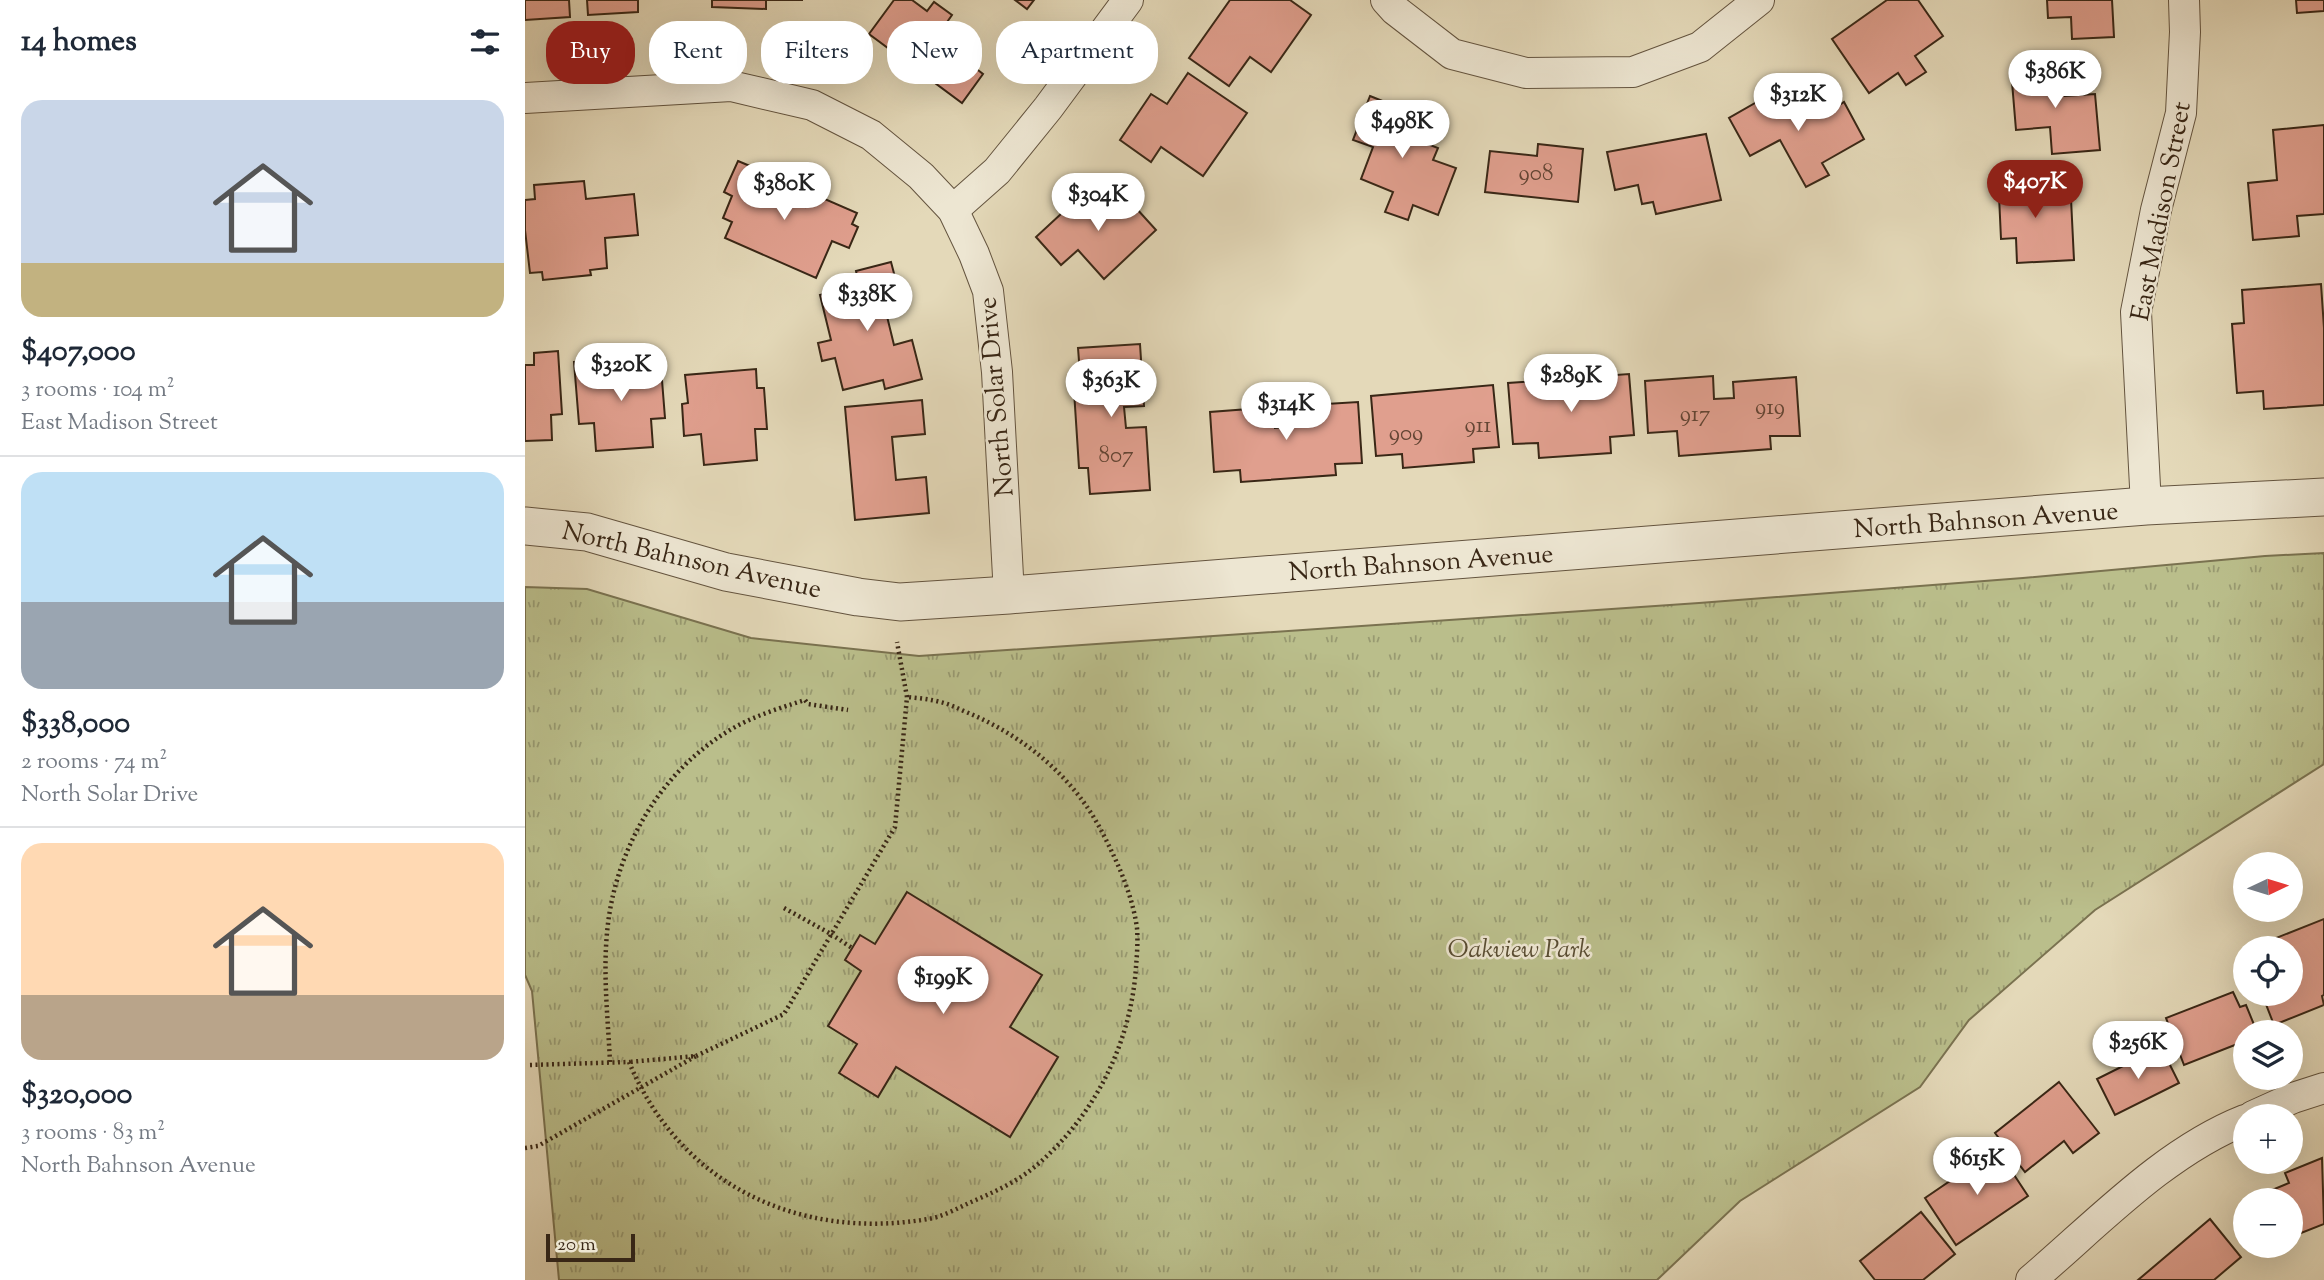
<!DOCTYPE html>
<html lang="en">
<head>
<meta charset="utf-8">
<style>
  :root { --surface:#fff; --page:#f6f6f7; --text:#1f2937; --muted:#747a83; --line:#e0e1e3; --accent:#8f2418 }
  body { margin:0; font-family:"Sorts Mill Goudy",serif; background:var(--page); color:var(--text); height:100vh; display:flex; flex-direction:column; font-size:26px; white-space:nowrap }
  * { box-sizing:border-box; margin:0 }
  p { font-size:23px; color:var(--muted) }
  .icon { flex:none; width:38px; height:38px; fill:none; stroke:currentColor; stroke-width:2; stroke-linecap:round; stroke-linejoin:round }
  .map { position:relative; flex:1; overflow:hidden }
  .sheet { display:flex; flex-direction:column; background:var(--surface); width:525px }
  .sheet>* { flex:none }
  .guide { position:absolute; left:21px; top:21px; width:665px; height:63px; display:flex; gap:14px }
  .needle { width:46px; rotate:86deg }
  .controls { position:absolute; left:1708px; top:852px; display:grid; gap:14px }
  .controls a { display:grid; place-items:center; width:70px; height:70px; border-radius:50%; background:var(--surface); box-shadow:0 7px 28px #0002; font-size:35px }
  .scale { position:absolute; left:21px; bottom:18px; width:89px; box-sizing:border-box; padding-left:7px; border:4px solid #392716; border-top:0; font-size:19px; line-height:24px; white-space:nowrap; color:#392716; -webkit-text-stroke:5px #ede6d2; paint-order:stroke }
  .price { position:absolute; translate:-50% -60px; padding:0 16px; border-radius:24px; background:#fff; color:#222; font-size:23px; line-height:46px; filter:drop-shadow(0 2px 4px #0008) }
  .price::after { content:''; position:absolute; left:50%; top:42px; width:21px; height:16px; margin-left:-10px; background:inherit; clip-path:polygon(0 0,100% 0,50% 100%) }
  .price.current { background:var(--accent); color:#fff }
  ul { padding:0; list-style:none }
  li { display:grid; align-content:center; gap:14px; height:371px; padding:0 21px }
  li+li { border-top:2px solid var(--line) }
  li span { display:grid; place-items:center; height:217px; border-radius:21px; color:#555 }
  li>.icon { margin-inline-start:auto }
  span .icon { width:126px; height:126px; fill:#fffc; stroke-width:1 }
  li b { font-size:30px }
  h2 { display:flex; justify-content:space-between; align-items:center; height:84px; padding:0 21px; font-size:30px }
  .tag { padding:0 24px; border-radius:28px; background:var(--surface); box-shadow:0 7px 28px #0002; font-size:24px; line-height:63px }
  .tag.current { background:var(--accent); color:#fff }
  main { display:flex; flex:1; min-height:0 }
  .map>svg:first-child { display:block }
</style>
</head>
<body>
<main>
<section class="sheet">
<h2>14 homes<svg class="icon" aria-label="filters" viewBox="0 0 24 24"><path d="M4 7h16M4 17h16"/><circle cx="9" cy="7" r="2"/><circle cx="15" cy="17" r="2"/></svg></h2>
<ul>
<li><span style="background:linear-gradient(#c9d6e8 75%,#c2b280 0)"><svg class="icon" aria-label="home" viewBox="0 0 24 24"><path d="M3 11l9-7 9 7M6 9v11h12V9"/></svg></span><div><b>$407,000</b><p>3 rooms · 104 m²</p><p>East Madison Street</p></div></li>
<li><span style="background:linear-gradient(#bfe0f5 60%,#9aa5b1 0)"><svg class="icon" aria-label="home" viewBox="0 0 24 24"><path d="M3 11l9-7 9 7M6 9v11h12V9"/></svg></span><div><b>$338,000</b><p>2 rooms · 74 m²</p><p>North Solar Drive</p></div></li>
<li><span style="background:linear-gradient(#ffd9b3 70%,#b9a48a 0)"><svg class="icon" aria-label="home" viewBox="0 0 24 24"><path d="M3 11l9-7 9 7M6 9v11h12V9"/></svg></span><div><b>$320,000</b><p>3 rooms · 83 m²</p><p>North Bahnson Avenue</p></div></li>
</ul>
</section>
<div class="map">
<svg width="1799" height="1280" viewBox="0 0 1799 1280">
  <defs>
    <pattern id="grass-tufts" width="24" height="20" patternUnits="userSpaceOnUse" patternTransform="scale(1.75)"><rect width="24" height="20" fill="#babe8b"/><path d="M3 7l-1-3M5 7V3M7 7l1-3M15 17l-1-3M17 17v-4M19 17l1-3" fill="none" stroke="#989a71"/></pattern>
  </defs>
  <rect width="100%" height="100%" fill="#e4d9b9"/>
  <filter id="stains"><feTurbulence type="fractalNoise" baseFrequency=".00286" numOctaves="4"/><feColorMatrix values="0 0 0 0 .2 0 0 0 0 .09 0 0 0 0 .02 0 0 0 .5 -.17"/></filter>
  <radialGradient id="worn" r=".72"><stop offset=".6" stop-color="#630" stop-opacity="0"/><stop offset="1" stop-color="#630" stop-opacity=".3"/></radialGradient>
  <path fill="url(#grass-tufts)" stroke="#7a7250" stroke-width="2" d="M 1799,553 L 1799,764 L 1570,910 L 1444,1020 L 1395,1087 L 1215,1201 L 1132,1280 L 34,1280 L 7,991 L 0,975 L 0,587 L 62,589 L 226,638 L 394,656 L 1174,603 L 1498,578 L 1740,556 Z"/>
  <g fill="#e09f8e" stroke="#392716" stroke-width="2">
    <path d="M 0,0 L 44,0 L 45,17 L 0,20 Z"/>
    <path d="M 62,0 L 113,0 L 113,12 L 63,15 Z"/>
    <path d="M 187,0 L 278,0 L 241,0 L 241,9 L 187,7 Z"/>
    <path d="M 369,0 L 387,0 L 402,11 L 409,2 L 427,15 L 420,25 L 436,37 L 427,50 L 458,74 L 437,103 L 344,34 Z"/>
    <path d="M 490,0 L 509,0 L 502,9 Z"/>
    <path d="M 705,0 L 765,0 L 786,15 L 746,72 L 725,57 L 704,86 L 664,58 Z"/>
    <path d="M 1362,0 L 1393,0 L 1418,36 L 1390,56 L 1401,72 L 1381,85 L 1373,73 L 1344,93 L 1307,39 Z"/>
    <path d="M 1522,0 L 1587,0 L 1589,37 L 1547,39 L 1546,17 L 1523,18 Z"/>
    <path d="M 1771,0 L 1799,0 L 1799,11 L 1772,13 Z"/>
    <path d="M 1538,66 L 1540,96 L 1570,94 L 1575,150 L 1527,154 L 1525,127 L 1491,130 L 1486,70 Z"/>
    <path d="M 663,73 L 722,113 L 678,176 L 636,147 L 626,162 L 595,140 L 626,94 L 642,104 Z"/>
    <path d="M 1251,91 L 1265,116 L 1298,98 L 1305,111 L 1319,102 L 1339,139 L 1297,163 L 1304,175 L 1281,187 L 1255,140 L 1225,156 L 1204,118 Z"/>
    <path d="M 845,96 L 900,118 L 892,140 L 913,148 L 908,160 L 931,168 L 913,215 L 888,205 L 883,220 L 860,212 L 868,192 L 836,179 L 848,147 L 828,140 Z"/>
    <path d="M 1799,125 L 1799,214 L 1772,216 L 1774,236 L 1728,240 L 1723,183 L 1752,180 L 1748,130 Z"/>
    <path d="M 1181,134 L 1196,200 L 1131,214 L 1128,202 L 1117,204 L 1113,185 L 1090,190 L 1082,152 Z"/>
    <path d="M 1013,144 L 1058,149 L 1053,202 L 960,192 L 965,151 L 1012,156 Z"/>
    <path d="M 213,161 L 249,176 L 244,187 L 269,197 L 267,201 L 280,207 L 283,200 L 290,203 L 293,196 L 332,213 L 327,224 L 333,227 L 324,248 L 307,241 L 291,278 L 200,238 L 207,222 L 198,218 L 207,196 L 199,192 Z"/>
    <path d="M 1512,171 L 1513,190 L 1526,190 L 1527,200 L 1546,199 L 1549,260 L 1492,263 L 1491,238 L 1476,239 L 1473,174 Z"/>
    <path d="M 59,181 L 61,199 L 109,194 L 113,235 L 80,238 L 82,268 L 65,270 L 66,275 L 18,280 L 17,272 L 5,273 L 0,230 L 0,200 L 10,199 L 9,185 Z"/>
    <path d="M 591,186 L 631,230 L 579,279 L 553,250 L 536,265 L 511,237 L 550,201 L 562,214 Z"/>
    <path d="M 366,262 L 376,300 L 359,304 L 369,345 L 387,340 L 397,379 L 360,389 L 358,380 L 318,390 L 310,358 L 297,361 L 293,343 L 306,340 L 295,295 L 334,285 L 331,271 Z"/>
    <path d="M 1796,284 L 1799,328 L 1799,405 L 1739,409 L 1738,391 L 1712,393 L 1707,324 L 1719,323 L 1717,290 Z"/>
    <path d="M 615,344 L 619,406 L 599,407 L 601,428 L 621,427 L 625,490 L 565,494 L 563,468 L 554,468 L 548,375 L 555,374 L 553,348 Z"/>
    <path d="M 33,351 L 37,414 L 26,415 L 27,440 L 0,441 L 0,365 L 9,365 L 9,353 Z"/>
    <path d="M 135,355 L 140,418 L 126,419 L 128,447 L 71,451 L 69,423 L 54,424 L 49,362 L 71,361 L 72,372 L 113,369 L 112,357 Z"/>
    <path d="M 231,369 L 232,388 L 239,388 L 242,429 L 230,429 L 232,460 L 179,465 L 176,434 L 159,436 L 157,404 L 163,403 L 160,375 Z"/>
    <path d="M 1104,374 L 1109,435 L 1085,437 L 1086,453 L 1014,458 L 1013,443 L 988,444 L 983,383 Z"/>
    <path d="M 1188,376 L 1189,399 L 1209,398 L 1208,382 L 1271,377 L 1275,436 L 1245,436 L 1246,449 L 1154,456 L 1152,431 L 1123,433 L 1120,381 Z"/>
    <path d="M 968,385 L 974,447 L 948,449 L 949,462 L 878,468 L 877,454 L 851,456 L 846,396 Z"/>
    <path d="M 397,400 L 400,434 L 367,437 L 371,480 L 401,477 L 404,513 L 330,520 L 320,407 Z"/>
    <path d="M 833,402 L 837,463 L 810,464 L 811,475 L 716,482 L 715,470 L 689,472 L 685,412 L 749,407 L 750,428 L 771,426 L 769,406 Z"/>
    <path d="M 382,892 L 517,975 L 485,1027 L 533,1057 L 485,1137 L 371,1067 L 353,1097 L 314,1073 L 332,1044 L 303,1026 L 336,971 L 320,960 L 335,935 L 350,944 Z"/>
    <path d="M 1799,919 L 1799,995 L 1797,996 L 1799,1005 L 1749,1025 L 1737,994 L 1766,994 L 1766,948 L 1738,948 L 1736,944 Z"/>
    <path d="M 1708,992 L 1715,1007 L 1721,1005 L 1732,1032 L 1720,1032 L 1720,1041 L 1659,1065 L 1641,1018 Z"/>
    <path d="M 1636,1047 L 1654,1083 L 1590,1115 L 1572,1079 Z"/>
    <path d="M 1534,1082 L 1574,1133 L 1548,1153 L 1539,1141 L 1500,1172 L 1470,1133 Z"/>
    <path d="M 1472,1149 L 1503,1196 L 1431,1245 L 1400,1198 Z"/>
    <path d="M 1797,1158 L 1799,1224 L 1766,1237 L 1766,1200 L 1723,1200 L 1764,1183 L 1760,1173 Z"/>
    <path d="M 1396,1212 L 1430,1254 L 1398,1280 L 1350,1280 L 1335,1261 Z"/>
    <path d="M 1685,1219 L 1716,1257 L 1689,1280 L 1613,1280 Z"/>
  </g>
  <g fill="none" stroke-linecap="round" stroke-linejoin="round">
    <defs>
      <g id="minor">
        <path d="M 861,0 L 870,10 L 927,54 L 1001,73 L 1108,72 L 1175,47 L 1234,0"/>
        <path d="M 0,98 L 206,86 L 287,105 L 346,135 L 396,176 L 428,210 L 449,254 L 463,291 L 472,372 L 484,595"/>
        <path d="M 428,210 L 472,171 L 523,108 L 603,0"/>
        <path d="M 1621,506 L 1611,312 L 1631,210 L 1656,113 L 1660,32 L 1659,0"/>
        <path d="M 1728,1116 L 1768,1098 L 1799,1088"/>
        <path d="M 1506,1280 C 1572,1224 1639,1152 1720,1120"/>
      </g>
      <path id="tertiary" d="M 0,526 L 62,532 L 201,572 L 333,597 L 375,602 L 484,595 L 1621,506 L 1799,497"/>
    </defs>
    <use href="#minor" stroke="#64543f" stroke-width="32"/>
    <use href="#tertiary" stroke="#64543f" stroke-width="39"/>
    <g stroke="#392716" stroke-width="4.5" stroke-dasharray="2 3.5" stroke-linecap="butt">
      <path d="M 259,908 L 306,934 L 307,933"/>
      <path d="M 306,934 L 327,948"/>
      <path d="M 171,1056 L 259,1014 L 370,827 L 382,697 L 372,642"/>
      <path d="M 85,1062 C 83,1019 78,976 82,933 C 89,852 134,772 205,730 C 228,716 255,708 280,700 L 283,704 L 323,710"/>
      <path d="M 5,1065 L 104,1062 C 155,1185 274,1241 403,1219 C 417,1217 431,1209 444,1203 C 467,1193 492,1182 512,1165 C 570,1115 606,1043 611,967 C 612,955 613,941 612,928 C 607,893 592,861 576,830 C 547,775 497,735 441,712 C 432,708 424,704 415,702 C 404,699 393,698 382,697"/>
      <path d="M 0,1148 L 13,1146 L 171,1056 L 104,1062"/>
    </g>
    <use href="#minor" stroke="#ede6d2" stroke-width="30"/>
    <use href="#tertiary" stroke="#ede6d2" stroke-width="37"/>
  </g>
  <g text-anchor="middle" stroke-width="5" stroke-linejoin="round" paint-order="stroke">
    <g font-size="23" fill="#634534">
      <text x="1011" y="180">908</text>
      <text x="1245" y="414">919</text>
      <text x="1170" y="421">917</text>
      <text x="953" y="432">911</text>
      <text x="881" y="440">909</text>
      <text x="591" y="462">807</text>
    </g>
    <g font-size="26" fill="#392716" stroke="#ede6d2">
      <text transform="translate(1635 211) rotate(-79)" y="9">East Madison Street</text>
      <text transform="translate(470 397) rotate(-95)" y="9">North Solar Drive</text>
      <text transform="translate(1461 519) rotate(-4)" y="9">North Bahnson Avenue</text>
      <text transform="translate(167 559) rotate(13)" y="9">North Bahnson Avenue</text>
      <text transform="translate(896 562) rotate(-4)" y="9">North Bahnson Avenue</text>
    </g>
    <g font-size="26" font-style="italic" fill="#594d33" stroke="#ede6d2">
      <text x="994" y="957">Oakview Park</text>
    </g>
  </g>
  <rect width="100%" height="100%" filter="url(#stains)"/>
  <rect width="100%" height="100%" fill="url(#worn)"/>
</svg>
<div class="controls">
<a><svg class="needle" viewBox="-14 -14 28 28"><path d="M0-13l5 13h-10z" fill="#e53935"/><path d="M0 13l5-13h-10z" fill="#747a83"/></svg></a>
<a><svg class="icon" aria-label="locate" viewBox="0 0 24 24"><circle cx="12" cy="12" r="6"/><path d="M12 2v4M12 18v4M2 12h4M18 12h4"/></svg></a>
<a><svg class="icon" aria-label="layers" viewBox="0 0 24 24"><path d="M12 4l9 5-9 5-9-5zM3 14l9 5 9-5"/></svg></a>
<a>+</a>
<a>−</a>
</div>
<div class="scale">20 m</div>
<b class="price" style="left:1530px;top:110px">$386K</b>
<b class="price" style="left:1273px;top:133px">$312K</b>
<b class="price" style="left:877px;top:160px">$498K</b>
<b class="price current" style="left:1510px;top:220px">$407K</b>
<b class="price" style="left:259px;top:222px">$380K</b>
<b class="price" style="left:573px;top:233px">$304K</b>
<b class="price" style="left:342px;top:333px">$338K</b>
<b class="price" style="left:96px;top:403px">$320K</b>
<b class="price" style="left:1046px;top:414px">$289K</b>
<b class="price" style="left:586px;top:419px">$363K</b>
<b class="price" style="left:761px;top:442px">$314K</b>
<b class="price" style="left:418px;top:1016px">$199K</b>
<b class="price" style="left:1613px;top:1081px">$256K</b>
<b class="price" style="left:1452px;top:1197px">$615K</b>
<div class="guide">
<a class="tag current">Buy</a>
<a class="tag">Rent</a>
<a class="tag">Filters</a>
<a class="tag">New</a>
<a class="tag">Apartment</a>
</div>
</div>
</main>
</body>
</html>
